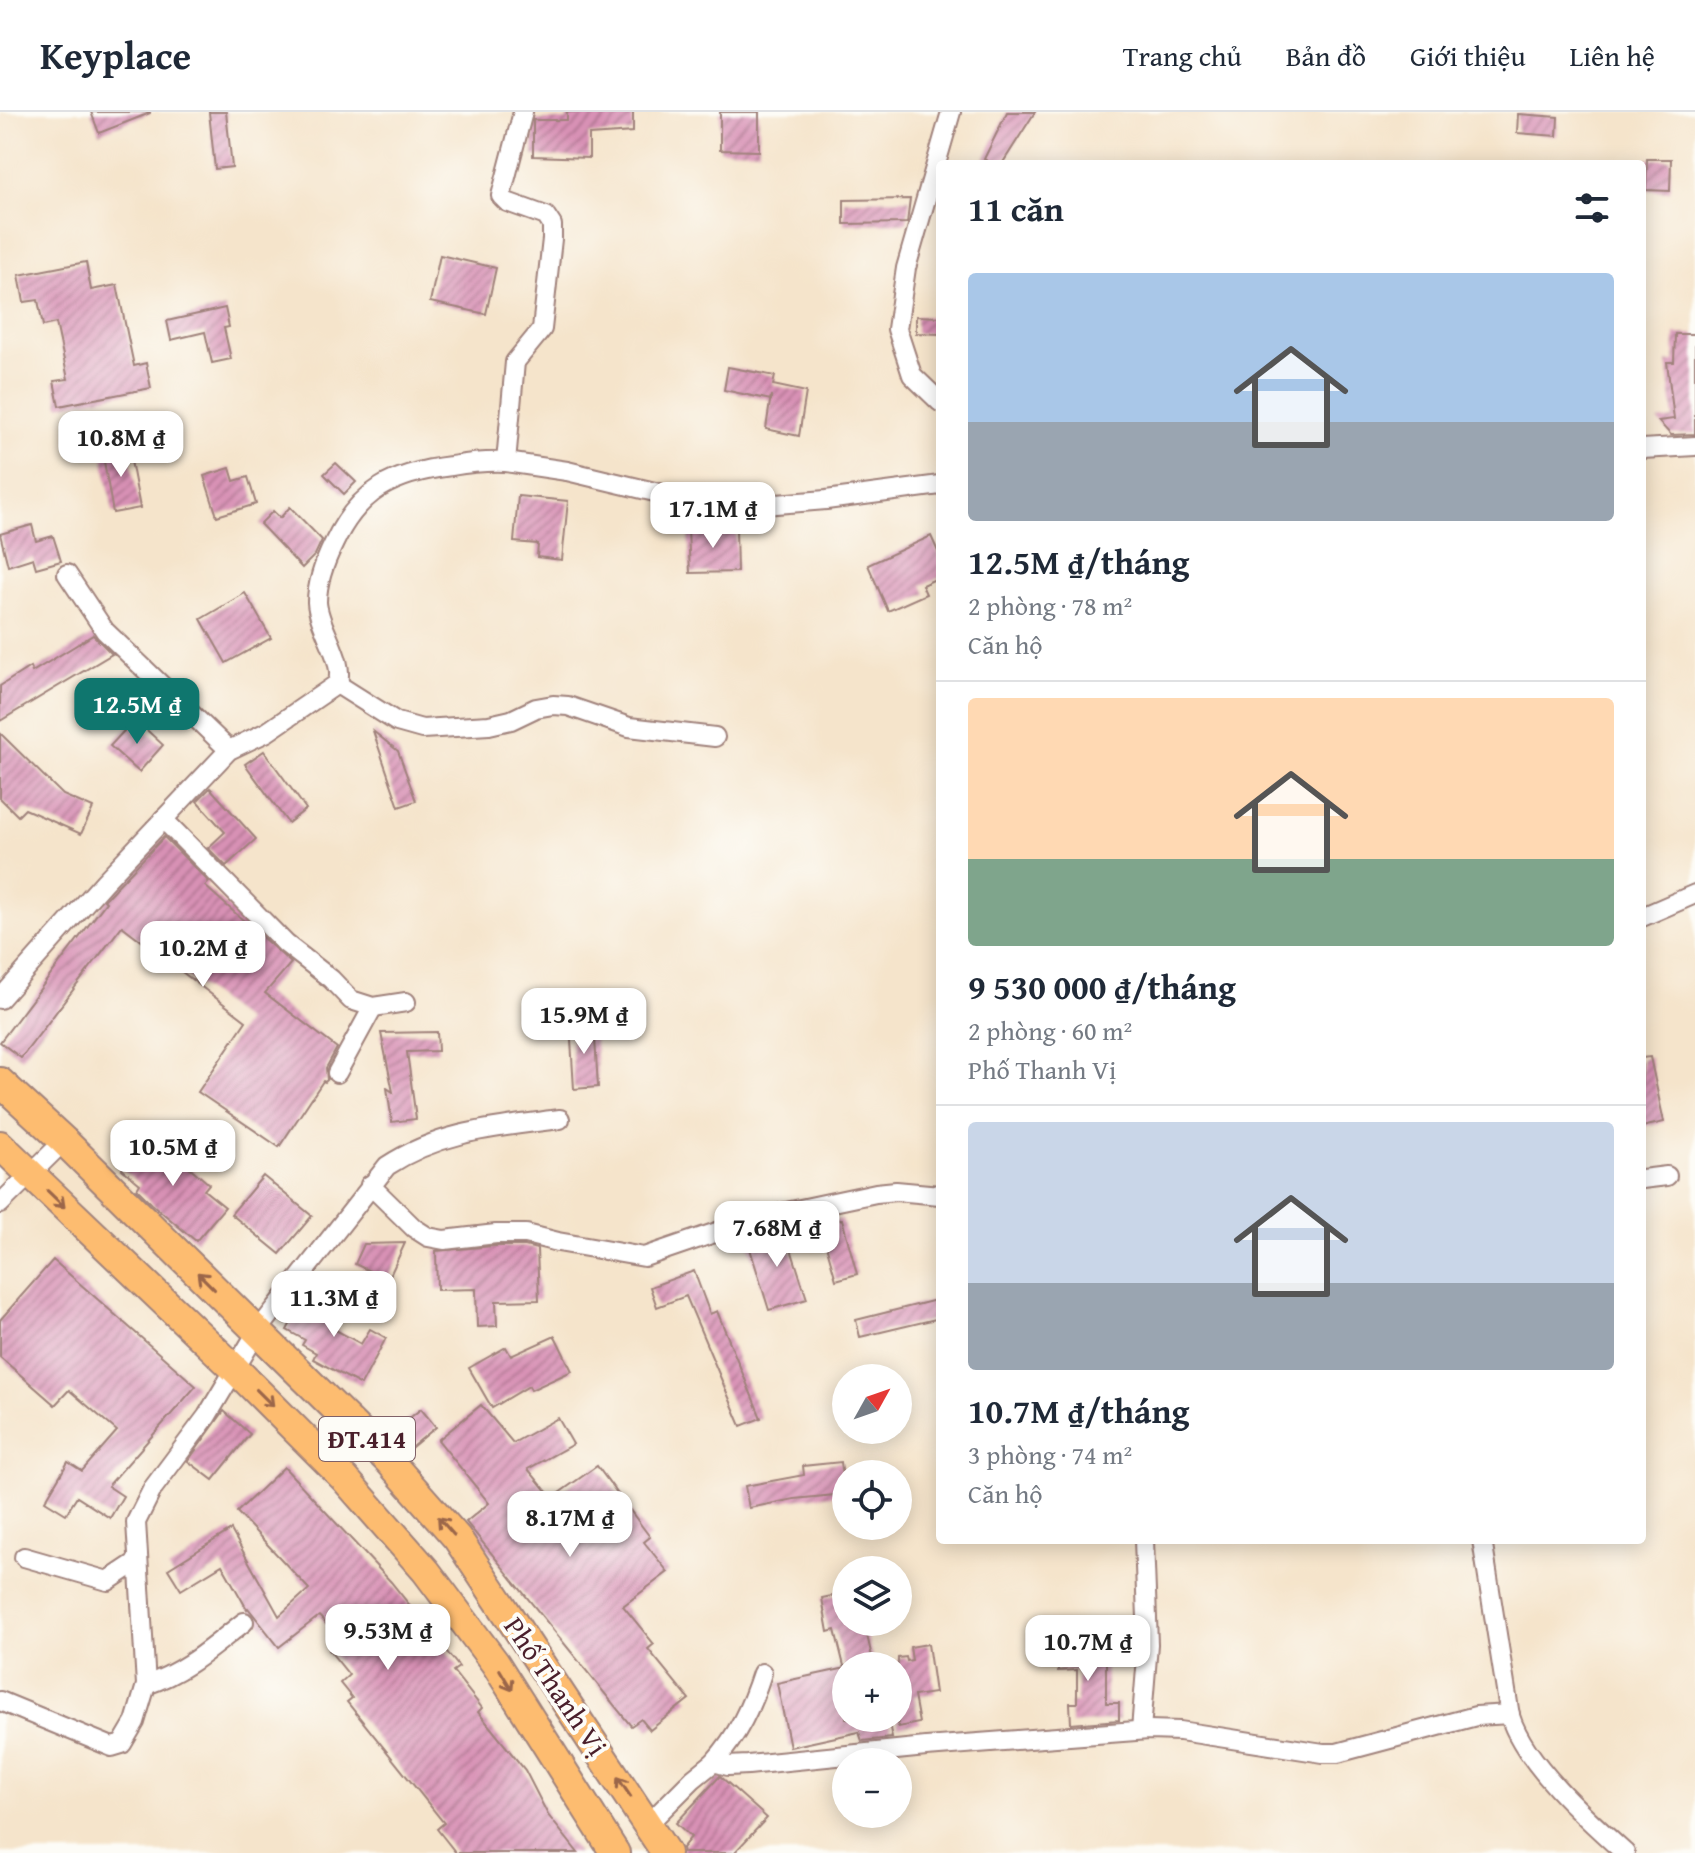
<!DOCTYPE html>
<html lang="vi">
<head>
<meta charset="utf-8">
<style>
  :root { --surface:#fff; --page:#f2f2f3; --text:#1f2937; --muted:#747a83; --line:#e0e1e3; --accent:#0f766e }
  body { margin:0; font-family:"Gentium Book Plus",serif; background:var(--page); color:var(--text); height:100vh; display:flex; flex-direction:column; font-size:30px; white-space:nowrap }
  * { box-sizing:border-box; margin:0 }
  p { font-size:26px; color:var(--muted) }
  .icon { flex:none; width:44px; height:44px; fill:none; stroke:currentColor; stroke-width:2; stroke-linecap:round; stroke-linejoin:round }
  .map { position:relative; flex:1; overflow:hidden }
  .sheet { position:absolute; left:936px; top:48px; width:710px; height:1384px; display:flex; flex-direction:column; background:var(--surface); border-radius:8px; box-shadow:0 4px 20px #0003 }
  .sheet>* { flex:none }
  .needle { width:52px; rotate:50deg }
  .fabs { position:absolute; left:832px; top:1252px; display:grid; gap:16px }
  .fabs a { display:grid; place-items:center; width:80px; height:80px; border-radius:50%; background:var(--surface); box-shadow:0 4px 20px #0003; font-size:40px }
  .price { position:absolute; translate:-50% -68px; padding:0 18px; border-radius:16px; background:#fff; color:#222; font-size:26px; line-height:52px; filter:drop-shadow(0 2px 4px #0008) }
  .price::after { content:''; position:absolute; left:50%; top:48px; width:24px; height:18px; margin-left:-12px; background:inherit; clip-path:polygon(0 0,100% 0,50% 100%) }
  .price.on { background:var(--accent); color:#fff }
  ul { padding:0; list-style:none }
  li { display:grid; align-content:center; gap:16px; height:424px; padding:0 32px }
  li+li { border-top:2px solid var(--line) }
  li span { display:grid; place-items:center; height:248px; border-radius:8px; color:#555 }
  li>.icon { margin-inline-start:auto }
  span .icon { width:144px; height:144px; fill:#fffc; stroke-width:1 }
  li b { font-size:34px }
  h2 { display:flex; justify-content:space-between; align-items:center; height:96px; padding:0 32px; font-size:34px }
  header { display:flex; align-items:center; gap:48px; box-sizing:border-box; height:112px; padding:0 40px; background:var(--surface); border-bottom:2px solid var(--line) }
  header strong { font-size:38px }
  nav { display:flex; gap:44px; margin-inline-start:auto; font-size:28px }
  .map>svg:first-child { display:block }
</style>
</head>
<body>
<header>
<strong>Keyplace</strong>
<nav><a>Trang chủ</a><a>Bản đồ</a><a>Giới thiệu</a><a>Liên hệ</a></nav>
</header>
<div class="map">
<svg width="1695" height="1741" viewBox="0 0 1695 1741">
  <defs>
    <pattern id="building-hatch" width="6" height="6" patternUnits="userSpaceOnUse" patternTransform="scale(2)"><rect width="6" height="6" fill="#d891b5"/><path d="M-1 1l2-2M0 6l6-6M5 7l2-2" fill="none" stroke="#b17693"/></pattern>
  </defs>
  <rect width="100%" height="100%" fill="#fdfcf7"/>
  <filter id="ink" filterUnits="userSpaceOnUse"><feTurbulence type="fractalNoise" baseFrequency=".0125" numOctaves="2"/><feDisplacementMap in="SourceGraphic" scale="16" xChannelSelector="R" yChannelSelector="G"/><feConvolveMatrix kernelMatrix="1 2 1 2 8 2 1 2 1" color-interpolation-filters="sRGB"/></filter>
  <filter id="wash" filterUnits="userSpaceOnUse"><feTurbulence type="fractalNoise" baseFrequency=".006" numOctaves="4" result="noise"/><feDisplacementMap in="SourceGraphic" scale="32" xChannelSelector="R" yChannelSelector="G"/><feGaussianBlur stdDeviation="1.8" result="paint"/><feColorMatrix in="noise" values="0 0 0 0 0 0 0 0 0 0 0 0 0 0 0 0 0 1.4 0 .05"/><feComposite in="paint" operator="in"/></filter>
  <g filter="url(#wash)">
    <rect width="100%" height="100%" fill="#f5e4cb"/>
    <g id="blocks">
      <g fill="url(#building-hatch)">
        <path d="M 91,0 L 150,0 L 150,1 L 99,21 Z"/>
        <path d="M 209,0 L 226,0 L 232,55 L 215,57 Z"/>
        <path d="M 567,0 L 633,0 L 633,20 L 589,23 L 589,46 L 533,44 L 533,8 L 567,8 Z"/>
        <path d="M 720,0 L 759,0 L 759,39 L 720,38 Z"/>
        <path d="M 1007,0 L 1035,0 L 1002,52 L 993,52 L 984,47 Z"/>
        <path d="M 1518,2 L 1558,5 L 1557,24 L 1517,21 Z"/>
        <path d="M 1647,47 L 1671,47 L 1670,79 L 1646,78 Z"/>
        <path d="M 910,87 L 907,111 L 844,112 L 844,88 Z"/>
        <path d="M 440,143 L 496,156 L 486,202 L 430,190 Z"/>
        <path d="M 86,150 L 91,178 L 117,173 L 134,254 L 146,251 L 151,276 L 59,294 L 54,269 L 68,267 L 56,211 L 43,214 L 38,188 L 24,190 L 19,163 Z"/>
        <path d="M 225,196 L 229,215 L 224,216 L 231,247 L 212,251 L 205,220 L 171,228 L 167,209 Z"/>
        <path d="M 916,204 L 940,205 L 940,222 L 916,221 Z"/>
        <path d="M 1675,222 L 1695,222 L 1695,322 L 1671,323 L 1658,309 L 1674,307 L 1667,250 L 1674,250 Z"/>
        <path d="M 728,255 L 775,264 L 773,273 L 806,280 L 799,324 L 766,317 L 771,283 L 771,288 L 724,278 Z"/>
        <path d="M 128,333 L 140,396 L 113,401 L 102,338 Z"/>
        <path d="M 336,351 L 356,370 L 344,382 L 324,362 Z"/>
        <path d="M 230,356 L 234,369 L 248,365 L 256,392 L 217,404 L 204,364 Z"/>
        <path d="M 518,384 L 568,389 L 562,448 L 537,445 L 538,432 L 514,430 Z"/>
        <path d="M 290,395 L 322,428 L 315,443 L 302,456 L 260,412 L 273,399 L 280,406 Z"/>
        <path d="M 32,413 L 36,429 L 53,424 L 61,449 L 36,456 L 33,446 L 8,454 L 0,422 Z"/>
        <path d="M 736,416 L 737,460 L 690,461 L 688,417 Z"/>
        <path d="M 931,424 L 940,444 L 940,465 L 922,473 L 926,482 L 888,499 L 868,453 Z"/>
        <path d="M 245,481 L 271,526 L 226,551 L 201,507 Z"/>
        <path d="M 93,523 L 112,542 L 0,609 L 0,574 L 30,555 L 32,560 Z"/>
        <path d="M 135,607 L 163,633 L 139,660 L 110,634 Z"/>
        <path d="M 373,619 L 398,639 L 416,689 L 399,695 Z"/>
        <path d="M 0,621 L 63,683 L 93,696 L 81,722 L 25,697 L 18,704 L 0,686 Z"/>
        <path d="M 264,639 L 306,697 L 288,711 L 245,652 Z"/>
        <path d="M 210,676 L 256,727 L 226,754 L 208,736 L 225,720 L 197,689 Z"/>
        <path d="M 164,725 L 209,770 L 205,774 L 291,851 L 265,881 L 337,936 L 326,956 L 327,968 L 325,970 L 323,969 L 279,1035 L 198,980 L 246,909 L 122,814 L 21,946 L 0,930 L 106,790 L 104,788 Z"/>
        <path d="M 594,910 L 598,975 L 574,977 L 570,912 Z"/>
        <path d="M 437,920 L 438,939 L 407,940 L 416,1007 L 392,1010 L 387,976 L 393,980 L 381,921 Z"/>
        <path d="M 1650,945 L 1664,1010 L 1642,1015 L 1642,946 Z"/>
        <path d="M 151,1022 L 209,1072 L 204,1078 L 225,1095 L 196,1129 L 152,1092 L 137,1077 L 140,1072 L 122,1057 Z"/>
        <path d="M 263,1064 L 312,1104 L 280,1142 L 231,1102 Z"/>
        <path d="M 842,1107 L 857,1162 L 836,1168 L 820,1112 Z"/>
        <path d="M 784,1115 L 807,1187 L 769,1198 L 747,1127 Z"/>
        <path d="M 405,1131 L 388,1168 L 355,1152 L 364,1132 Z"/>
        <path d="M 494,1134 L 525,1134 L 537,1137 L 539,1188 L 496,1189 L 497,1214 L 477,1215 L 476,1177 L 437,1178 L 436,1139 Z"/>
        <path d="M 53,1148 L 196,1274 L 108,1374 L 123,1384 L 110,1406 L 77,1385 L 66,1402 L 45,1389 L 68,1350 L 82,1359 L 117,1319 L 69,1278 L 55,1293 L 0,1245 L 0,1208 Z"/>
        <path d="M 694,1159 L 710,1202 L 717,1199 L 761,1306 L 741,1314 L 686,1184 L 657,1195 L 650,1175 Z"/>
        <path d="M 309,1178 L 340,1195 L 330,1215 L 361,1232 L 370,1217 L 386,1226 L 361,1273 L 313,1247 L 316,1241 L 302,1233 L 305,1228 L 287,1218 Z"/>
        <path d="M 940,1187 L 940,1206 L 860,1225 L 856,1208 Z"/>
        <path d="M 555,1224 L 572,1259 L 531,1278 L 529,1274 L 492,1296 L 469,1256 L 506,1235 L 511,1244 Z"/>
        <path d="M 481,1293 L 513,1331 L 558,1306 L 573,1332 L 528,1357 L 552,1386 L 597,1354 L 650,1425 L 644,1430 L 668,1460 L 623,1494 L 654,1532 L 648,1537 L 689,1587 L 650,1618 L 641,1607 L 631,1614 L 466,1410 L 489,1391 L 438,1328 Z"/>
        <path d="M 421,1297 L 436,1315 L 407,1339 L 392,1320 Z"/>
        <path d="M 224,1299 L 250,1322 L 213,1368 L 188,1349 Z"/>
        <path d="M 841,1350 L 845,1382 L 794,1387 L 749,1396 L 745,1374 L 804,1363 L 803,1354 Z"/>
        <path d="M 284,1355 L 391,1470 L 459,1555 L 453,1559 L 482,1596 L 478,1600 L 525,1658 L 548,1703 L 578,1741 L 456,1741 L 437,1717 L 444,1711 L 347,1590 L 352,1586 L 340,1571 L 349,1563 L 329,1538 L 341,1528 L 319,1504 L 279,1535 L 248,1496 L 247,1497 L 222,1453 L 181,1478 L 168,1457 L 231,1418 L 279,1504 L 309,1477 L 237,1400 Z"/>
        <path d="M 846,1481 L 846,1510 L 864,1510 L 874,1554 L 844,1554 L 835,1518 L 828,1520 L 822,1486 Z"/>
        <path d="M 928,1532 L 935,1581 L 914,1584 L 919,1611 L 898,1615 L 898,1546 L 906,1545 L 907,1549 L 912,1548 L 910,1535 Z"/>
        <path d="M 1106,1532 L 1106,1591 L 1119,1591 L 1119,1608 L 1071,1612 L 1070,1591 L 1077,1591 L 1077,1558 L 1058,1559 L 1058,1533 Z"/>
        <path d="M 846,1556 L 846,1606 L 888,1606 L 892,1626 L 862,1629 L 859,1620 L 790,1635 L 777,1571 Z"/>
        <path d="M 720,1664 L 767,1706 L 734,1741 L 683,1741 L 682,1736 L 691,1725 L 676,1711 Z"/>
      </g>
    </g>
  </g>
  <g filter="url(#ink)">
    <use href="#blocks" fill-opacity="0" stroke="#a0827b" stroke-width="2"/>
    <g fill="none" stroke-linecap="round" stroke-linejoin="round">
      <defs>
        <g id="street">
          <path d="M 940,290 L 912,263 L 897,217 L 906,156 L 951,0"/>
          <path d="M 1642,337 L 1695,334"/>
          <path d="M 506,350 L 567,359 L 684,387 L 764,393 L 826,388 L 940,373"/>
          <path d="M 67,462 L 105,519 L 229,638"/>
          <path d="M 337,572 L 397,610 L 422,617 L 489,613 L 511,608 L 536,596 L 553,593 L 568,594 L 629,615 L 715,625"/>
          <path d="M 163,707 L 286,832 L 331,867 L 351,888 L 373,895 L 406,890"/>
          <path d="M 1642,805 L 1695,782"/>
          <path d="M 0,887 L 104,770 L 229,638 L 267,620 L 337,572 C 347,551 318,515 317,490 C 317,470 325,449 334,431 C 359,378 394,361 451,354 C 469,351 487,349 506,350 L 515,250 L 542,217 L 552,127 L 552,113 L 546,104 L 507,90 L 501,84 L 523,0"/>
          <path d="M 337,961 L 373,895"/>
          <path d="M 1642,1067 L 1667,1064"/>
          <path d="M 370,1073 L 414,1116 L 428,1125 L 444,1128 L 496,1122 L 526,1122 L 558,1130 L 644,1145 L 758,1106 L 876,1081 L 896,1079 L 940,1083"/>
          <path d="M 0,1092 L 64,1029"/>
          <path d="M 1482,1428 L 1510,1604 C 1525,1652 1587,1707 1625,1741"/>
          <path d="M 24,1445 L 108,1469 L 138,1449"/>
          <path d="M 146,1573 C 185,1560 212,1535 244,1510"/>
          <path d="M 0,1589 L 112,1635 L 122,1632 L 135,1610 L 146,1573 L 136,1410 L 153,1376 L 207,1304 L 257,1220 L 387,1054 C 440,1019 498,1015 560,1007"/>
          <path d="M 1141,1618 L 1148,1532 L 1144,1428"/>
          <path d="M 714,1650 C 738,1623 751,1595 762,1561"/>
          <path d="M 649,1711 L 693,1667 L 714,1650 L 728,1654 L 748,1653 L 926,1635 L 1149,1618 L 1180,1619 L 1323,1641 L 1337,1641 L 1476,1604 L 1510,1602"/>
        </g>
        <g id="primary">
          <path d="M 0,970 L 64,1029 L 389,1349 L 457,1426 L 666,1741"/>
          <path d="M 0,1033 L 235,1257 L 345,1367 L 426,1459 L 495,1551 L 615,1741"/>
        </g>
      </defs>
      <use href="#street" stroke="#a0827b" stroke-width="22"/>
      <use href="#primary" stroke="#a0827b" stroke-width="32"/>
      <use href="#street" stroke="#fff" stroke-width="18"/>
      <use href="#primary" stroke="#fdbc70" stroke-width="28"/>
    </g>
    <defs><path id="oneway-shaft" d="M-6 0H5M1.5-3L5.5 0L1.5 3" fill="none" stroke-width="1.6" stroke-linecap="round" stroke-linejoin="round" transform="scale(2)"/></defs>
    <g stroke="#9b664a">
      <use href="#oneway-shaft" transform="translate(56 1087) rotate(44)"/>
      <use href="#oneway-shaft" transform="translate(206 1169) rotate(-135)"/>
      <use href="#oneway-shaft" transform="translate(265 1286) rotate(45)"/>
      <use href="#oneway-shaft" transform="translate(446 1414) rotate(-131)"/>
      <use href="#oneway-shaft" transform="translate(506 1568) rotate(59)"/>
      <use href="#oneway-shaft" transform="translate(624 1675) rotate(-124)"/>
    </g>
  </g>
  <g text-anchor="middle" stroke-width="8" stroke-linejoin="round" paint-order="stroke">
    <rect fill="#fdfcf7" stroke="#806168" stroke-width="2" x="319" y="1305" width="96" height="44" rx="6"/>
    <g font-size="26" font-weight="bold" fill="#4a1f2b">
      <text x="367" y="1336">ĐT.414</text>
    </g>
    <g font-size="28" fill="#4a1f2b" stroke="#fdfcf7">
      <text transform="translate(556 1574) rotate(56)" y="10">Phố Thanh Vị</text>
    </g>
  </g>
</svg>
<div class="fabs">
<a><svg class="needle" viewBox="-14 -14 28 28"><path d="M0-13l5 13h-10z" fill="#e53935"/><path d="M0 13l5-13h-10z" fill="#747a83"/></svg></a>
<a><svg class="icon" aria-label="locate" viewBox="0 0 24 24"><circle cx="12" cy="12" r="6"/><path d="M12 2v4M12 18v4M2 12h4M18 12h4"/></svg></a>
<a><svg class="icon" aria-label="layers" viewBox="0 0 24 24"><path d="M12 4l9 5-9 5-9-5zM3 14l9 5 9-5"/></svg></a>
<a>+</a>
<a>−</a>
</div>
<b class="price" style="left:121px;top:367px">10.8M ₫</b>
<b class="price" style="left:713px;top:438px">17.1M ₫</b>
<b class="price on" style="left:137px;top:634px">12.5M ₫</b>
<b class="price" style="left:203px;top:877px">10.2M ₫</b>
<b class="price" style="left:584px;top:944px">15.9M ₫</b>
<b class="price" style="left:173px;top:1076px">10.5M ₫</b>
<b class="price" style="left:777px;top:1157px">7.68M ₫</b>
<b class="price" style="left:334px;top:1227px">11.3M ₫</b>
<b class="price" style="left:570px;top:1447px">8.17M ₫</b>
<b class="price" style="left:388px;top:1560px">9.53M ₫</b>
<b class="price" style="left:1088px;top:1571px">10.7M ₫</b>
<section class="sheet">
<h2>11 căn<svg class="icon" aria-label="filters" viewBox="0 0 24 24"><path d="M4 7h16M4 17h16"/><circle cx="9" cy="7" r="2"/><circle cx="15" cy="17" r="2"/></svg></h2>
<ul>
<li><span style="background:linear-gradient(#a9c7e8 60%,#9aa5b1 0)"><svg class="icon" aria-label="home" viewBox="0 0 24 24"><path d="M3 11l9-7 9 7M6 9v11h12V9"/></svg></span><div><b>12.5M ₫/tháng</b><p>2 phòng · 78 m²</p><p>Căn hộ</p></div></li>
<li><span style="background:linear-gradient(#ffd9b3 65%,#7fa58c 0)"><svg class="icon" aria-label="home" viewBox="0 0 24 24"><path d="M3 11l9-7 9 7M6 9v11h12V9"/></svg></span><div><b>9 530 000 ₫/tháng</b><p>2 phòng · 60 m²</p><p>Phố Thanh Vị</p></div></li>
<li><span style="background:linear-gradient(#c9d6e8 65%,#9aa5b1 0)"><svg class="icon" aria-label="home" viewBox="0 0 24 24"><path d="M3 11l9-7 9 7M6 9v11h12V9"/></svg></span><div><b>10.7M ₫/tháng</b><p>3 phòng · 74 m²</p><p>Căn hộ</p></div></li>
</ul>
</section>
</div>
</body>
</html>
